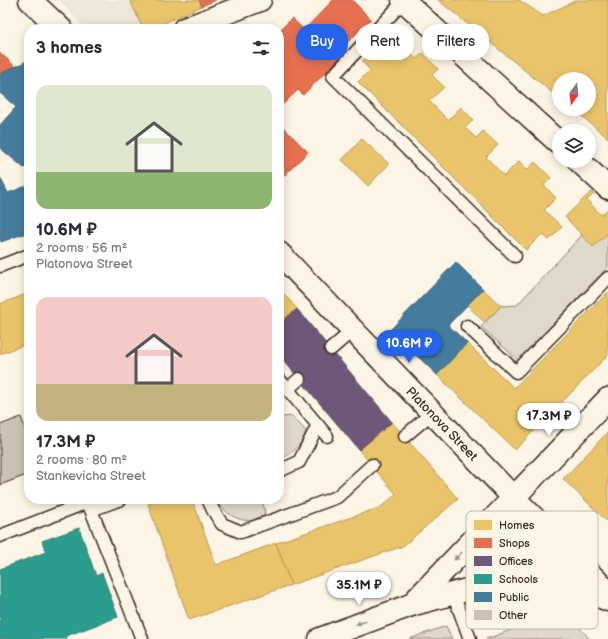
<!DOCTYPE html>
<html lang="en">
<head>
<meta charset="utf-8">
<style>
  :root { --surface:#fff; --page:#f2f2f3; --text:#2b2b33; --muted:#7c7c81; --accent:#2563eb }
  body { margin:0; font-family:"Balsamiq Sans",sans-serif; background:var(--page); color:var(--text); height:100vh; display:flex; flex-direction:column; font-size:15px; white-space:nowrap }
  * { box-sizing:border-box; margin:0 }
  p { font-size:13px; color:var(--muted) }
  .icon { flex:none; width:22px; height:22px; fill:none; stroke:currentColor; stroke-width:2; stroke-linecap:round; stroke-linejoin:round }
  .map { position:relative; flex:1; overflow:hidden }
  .drawer { position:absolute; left:24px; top:24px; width:260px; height:480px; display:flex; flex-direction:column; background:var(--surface); border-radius:16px; box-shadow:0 2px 10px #0003 }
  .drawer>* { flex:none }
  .banner { position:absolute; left:296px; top:24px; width:252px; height:36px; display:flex; gap:8px }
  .needle { width:26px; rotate:195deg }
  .tools { position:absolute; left:552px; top:72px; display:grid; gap:8px }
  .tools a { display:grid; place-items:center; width:44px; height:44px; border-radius:50%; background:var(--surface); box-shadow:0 2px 10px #0003; font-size:20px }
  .price { position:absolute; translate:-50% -34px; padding:0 9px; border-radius:14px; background:#fff; color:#222; font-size:13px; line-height:26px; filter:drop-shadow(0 1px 2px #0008) }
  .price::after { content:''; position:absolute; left:50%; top:24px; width:12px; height:9px; margin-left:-6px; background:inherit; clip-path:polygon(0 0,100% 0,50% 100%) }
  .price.on { background:var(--accent); color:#fff }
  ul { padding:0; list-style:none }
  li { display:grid; align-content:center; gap:8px; height:212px; padding:0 12px }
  li span { display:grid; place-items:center; height:124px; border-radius:12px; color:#555 }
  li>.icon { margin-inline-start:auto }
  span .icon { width:72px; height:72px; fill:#fffc; stroke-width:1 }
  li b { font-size:17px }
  h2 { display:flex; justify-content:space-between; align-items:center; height:48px; padding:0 12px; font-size:17px }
  .tag { padding:0 14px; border-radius:16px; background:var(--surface); box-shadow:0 2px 10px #0003; font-size:14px; line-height:36px }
  .tag.on { background:var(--accent); color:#fff }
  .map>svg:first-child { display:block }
</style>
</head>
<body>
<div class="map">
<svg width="608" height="639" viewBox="0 0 608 639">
  <rect width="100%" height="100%" fill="#fcf5e5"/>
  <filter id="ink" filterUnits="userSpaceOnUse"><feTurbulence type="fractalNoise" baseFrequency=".025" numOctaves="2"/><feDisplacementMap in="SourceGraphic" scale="8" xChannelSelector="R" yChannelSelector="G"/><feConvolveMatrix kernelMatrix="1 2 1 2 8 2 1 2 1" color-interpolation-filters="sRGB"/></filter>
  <g filter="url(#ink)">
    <path fill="#eee6d6" d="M 59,0 L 216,0 L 151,29 L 86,29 Z"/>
    <g fill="#e0d8c8" stroke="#8e8173">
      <path d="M 608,233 L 608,267 L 518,360 L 481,327 L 501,306 L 517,305 L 582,235 Z"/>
      <path d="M 292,416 L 306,431 C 302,445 294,452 281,459 L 279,458 L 279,424 L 283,417 Z"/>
      <path d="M 216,499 L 262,499 L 265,513 C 262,515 257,519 254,520 C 239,523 222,512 216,499 Z"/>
      <path d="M 563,611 L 590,639 L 486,639 Z"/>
      <path d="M 446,626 L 452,639 L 409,639 Z"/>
    </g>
    <g fill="#e9c46a" stroke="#b59653">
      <path d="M 130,0 L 199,0 L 202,6 L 151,29 L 143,29 Z"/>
      <path d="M 438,0 L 519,0 L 543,16 L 577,0 L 608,0 L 608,138 L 573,109 L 589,109 L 589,79 L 559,79 L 559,98 Z"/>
      <path d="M 377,47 L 392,63 L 406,49 L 416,59 L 423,53 L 438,69 L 432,75 L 444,87 L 429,101 L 448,120 L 461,107 L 473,120 L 465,128 L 476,138 L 483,131 L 498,145 L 486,157 L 504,176 L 519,161 L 527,170 L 535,162 L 551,178 L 544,185 L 556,198 L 544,210 L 562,227 L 549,240 L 542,234 L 526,250 L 358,82 L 370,70 L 362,62 Z"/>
      <path d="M 362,139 L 389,164 L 368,186 L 342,160 Z"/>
      <path d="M 591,192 L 594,194 L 587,200 L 601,215 L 608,209 L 608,233 L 593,247 L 565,217 Z"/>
      <path d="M 279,288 L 297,309 L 279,324 Z"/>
      <path d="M 483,289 L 501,306 L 484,322 L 467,305 Z"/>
      <path d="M 608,292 L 608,355 L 515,450 L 437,375 L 467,343 L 514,388 Z"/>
      <path d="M 29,293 L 29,343 L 0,354 L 0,304 Z"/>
      <path d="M 392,422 L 458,499 L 403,546 L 291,585 L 276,543 L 381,507 L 396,494 L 359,450 Z"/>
      <path d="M 608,432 L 608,522 L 563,479 Z"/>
      <path d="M 161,499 L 192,499 L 216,565 L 276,543 L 291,585 L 189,620 L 148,504 Z"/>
    </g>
    <g fill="#e76f51" stroke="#b35a42">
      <path d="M 199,0 L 216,0 L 202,6 Z"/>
      <path d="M 333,0 L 352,0 L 371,19 L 340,50 L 344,54 L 303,95 L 298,90 L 280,107 L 279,106 L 279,31 L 292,18 L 304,30 Z"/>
      <path d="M 0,53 L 15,66 L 0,74 Z"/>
      <path d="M 279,123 L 308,152 L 279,181 Z"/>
    </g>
    <path fill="#6d597a" stroke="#5e4b5e" d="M 297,309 L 392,422 L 359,450 L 279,355 L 279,324 Z"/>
    <path fill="#2a9d8f" stroke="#2f7a6d" d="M 79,528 L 96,576 L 102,573 L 118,617 L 66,636 L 67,639 L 0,639 L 0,569 L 46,552 L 42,541 Z"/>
    <g fill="#457b9d" stroke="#426377">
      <path d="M 29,60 L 29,163 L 24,168 L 0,148 L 0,125 L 16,107 L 0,93 L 0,74 Z"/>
      <path d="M 0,177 L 8,193 L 29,185 L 29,232 L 1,242 L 0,239 Z"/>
      <path d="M 456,262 L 483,289 L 448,325 L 467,343 L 437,375 L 390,330 Z"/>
    </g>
    <path fill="#ccc2b3" stroke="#3b2a1e" d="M 21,417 L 29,439 L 29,474 L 0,485 L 0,425 Z"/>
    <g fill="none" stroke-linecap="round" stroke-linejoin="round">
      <defs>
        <g id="lane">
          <path d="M 404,1 L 333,76 L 515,256"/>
          <path d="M 0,266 L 29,255"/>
          <path d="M 467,326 L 516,372 L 608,278"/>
          <path d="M 331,349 L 353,330"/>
          <path d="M 279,379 L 327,436"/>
          <path d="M 288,389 L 299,379"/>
          <path d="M 405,436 L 432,413"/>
          <path d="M 279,471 L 299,462 L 318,425"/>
          <path d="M 208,499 L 213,510 L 222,524 L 241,532 L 337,497 L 372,465"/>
          <path d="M 91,510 L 121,499"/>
          <path d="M 0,536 L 88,502 L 142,639"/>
          <path d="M 453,593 L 470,639"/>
        </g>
        <g id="street">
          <path d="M 403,0 L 559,143"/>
          <path d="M 184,29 L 260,0"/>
          <path d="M 579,161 L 608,188"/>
        </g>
        <g id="secondary">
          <path d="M 30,0 L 61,29"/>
          <path id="s1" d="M 279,253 L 514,498 L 608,592"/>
          <path d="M 411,605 L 608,399"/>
          <path d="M 320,639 L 411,605 L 496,582 L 540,579 L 577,586 L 608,600"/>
        </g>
      </defs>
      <use href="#lane" stroke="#3b2a1e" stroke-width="15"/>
      <use href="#street" stroke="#3b2a1e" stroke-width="25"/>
      <use href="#secondary" stroke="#3b2a1e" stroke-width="25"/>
      <use href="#lane" stroke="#fcf5e5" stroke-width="12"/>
      <use href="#street" stroke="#fcf5e5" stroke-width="22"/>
      <use href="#secondary" stroke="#fcf5e5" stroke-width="22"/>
    </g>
    <defs><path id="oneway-solid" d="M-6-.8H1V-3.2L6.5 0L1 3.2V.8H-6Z"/></defs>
    <g fill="#9c9082">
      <use href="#oneway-solid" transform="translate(458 556) rotate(134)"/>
      <use href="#oneway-solid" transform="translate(361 623) rotate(160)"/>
    </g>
  </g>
  <g text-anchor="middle" stroke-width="4" stroke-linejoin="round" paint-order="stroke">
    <g font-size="13" fill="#3b2a1e" stroke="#fcf5e5">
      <text dy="5" stroke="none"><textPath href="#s1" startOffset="236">Platonova Street</textPath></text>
    </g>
  </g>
  <rect x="466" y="511" width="132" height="118" rx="6" fill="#fcf5e5" stroke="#c2b8a9" stroke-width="1"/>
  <rect x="474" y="520" width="18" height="10" fill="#e9c46a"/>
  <rect x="474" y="538" width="18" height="10" fill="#e76f51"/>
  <rect x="474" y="556" width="18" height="10" fill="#6d597a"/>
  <rect x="474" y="574" width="18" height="10" fill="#2a9d8f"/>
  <rect x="474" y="592" width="18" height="10" fill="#457b9d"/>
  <rect x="474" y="610" width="18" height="10" fill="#ccc2b3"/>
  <g font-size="11" fill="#3b2a1e">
    <text x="499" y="529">Homes</text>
    <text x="499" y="547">Shops</text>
    <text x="499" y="565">Offices</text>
    <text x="499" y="583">Schools</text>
    <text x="499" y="601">Public</text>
    <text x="499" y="619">Other</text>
  </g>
</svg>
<div class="tools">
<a><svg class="needle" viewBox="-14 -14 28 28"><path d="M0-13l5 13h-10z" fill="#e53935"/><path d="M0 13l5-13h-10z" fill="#7c7c81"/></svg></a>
<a><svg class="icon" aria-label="layers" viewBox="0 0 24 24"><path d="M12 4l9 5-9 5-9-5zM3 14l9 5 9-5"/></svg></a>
</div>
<b class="price on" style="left:409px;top:364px">10.6M ₽</b>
<b class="price" style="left:549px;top:437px">17.3M ₽</b>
<b class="price" style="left:359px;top:606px">35.1M ₽</b>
<div class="banner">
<a class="tag on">Buy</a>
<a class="tag">Rent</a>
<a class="tag">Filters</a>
</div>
<section class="drawer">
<h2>3 homes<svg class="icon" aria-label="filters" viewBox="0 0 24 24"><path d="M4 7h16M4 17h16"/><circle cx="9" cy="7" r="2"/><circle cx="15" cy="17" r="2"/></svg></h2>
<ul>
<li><span style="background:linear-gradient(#dfe7d0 70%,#8fb573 0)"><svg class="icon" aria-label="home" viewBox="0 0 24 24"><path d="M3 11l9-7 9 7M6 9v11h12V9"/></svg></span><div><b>10.6M ₽</b><p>2 rooms · 56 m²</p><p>Platonova Street</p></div></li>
<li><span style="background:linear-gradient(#f6c9c9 70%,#c2b280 0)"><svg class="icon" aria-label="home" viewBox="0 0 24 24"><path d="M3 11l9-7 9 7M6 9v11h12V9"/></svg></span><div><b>17.3M ₽</b><p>2 rooms · 80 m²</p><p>Stankevicha Street</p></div></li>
</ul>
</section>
</div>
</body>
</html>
